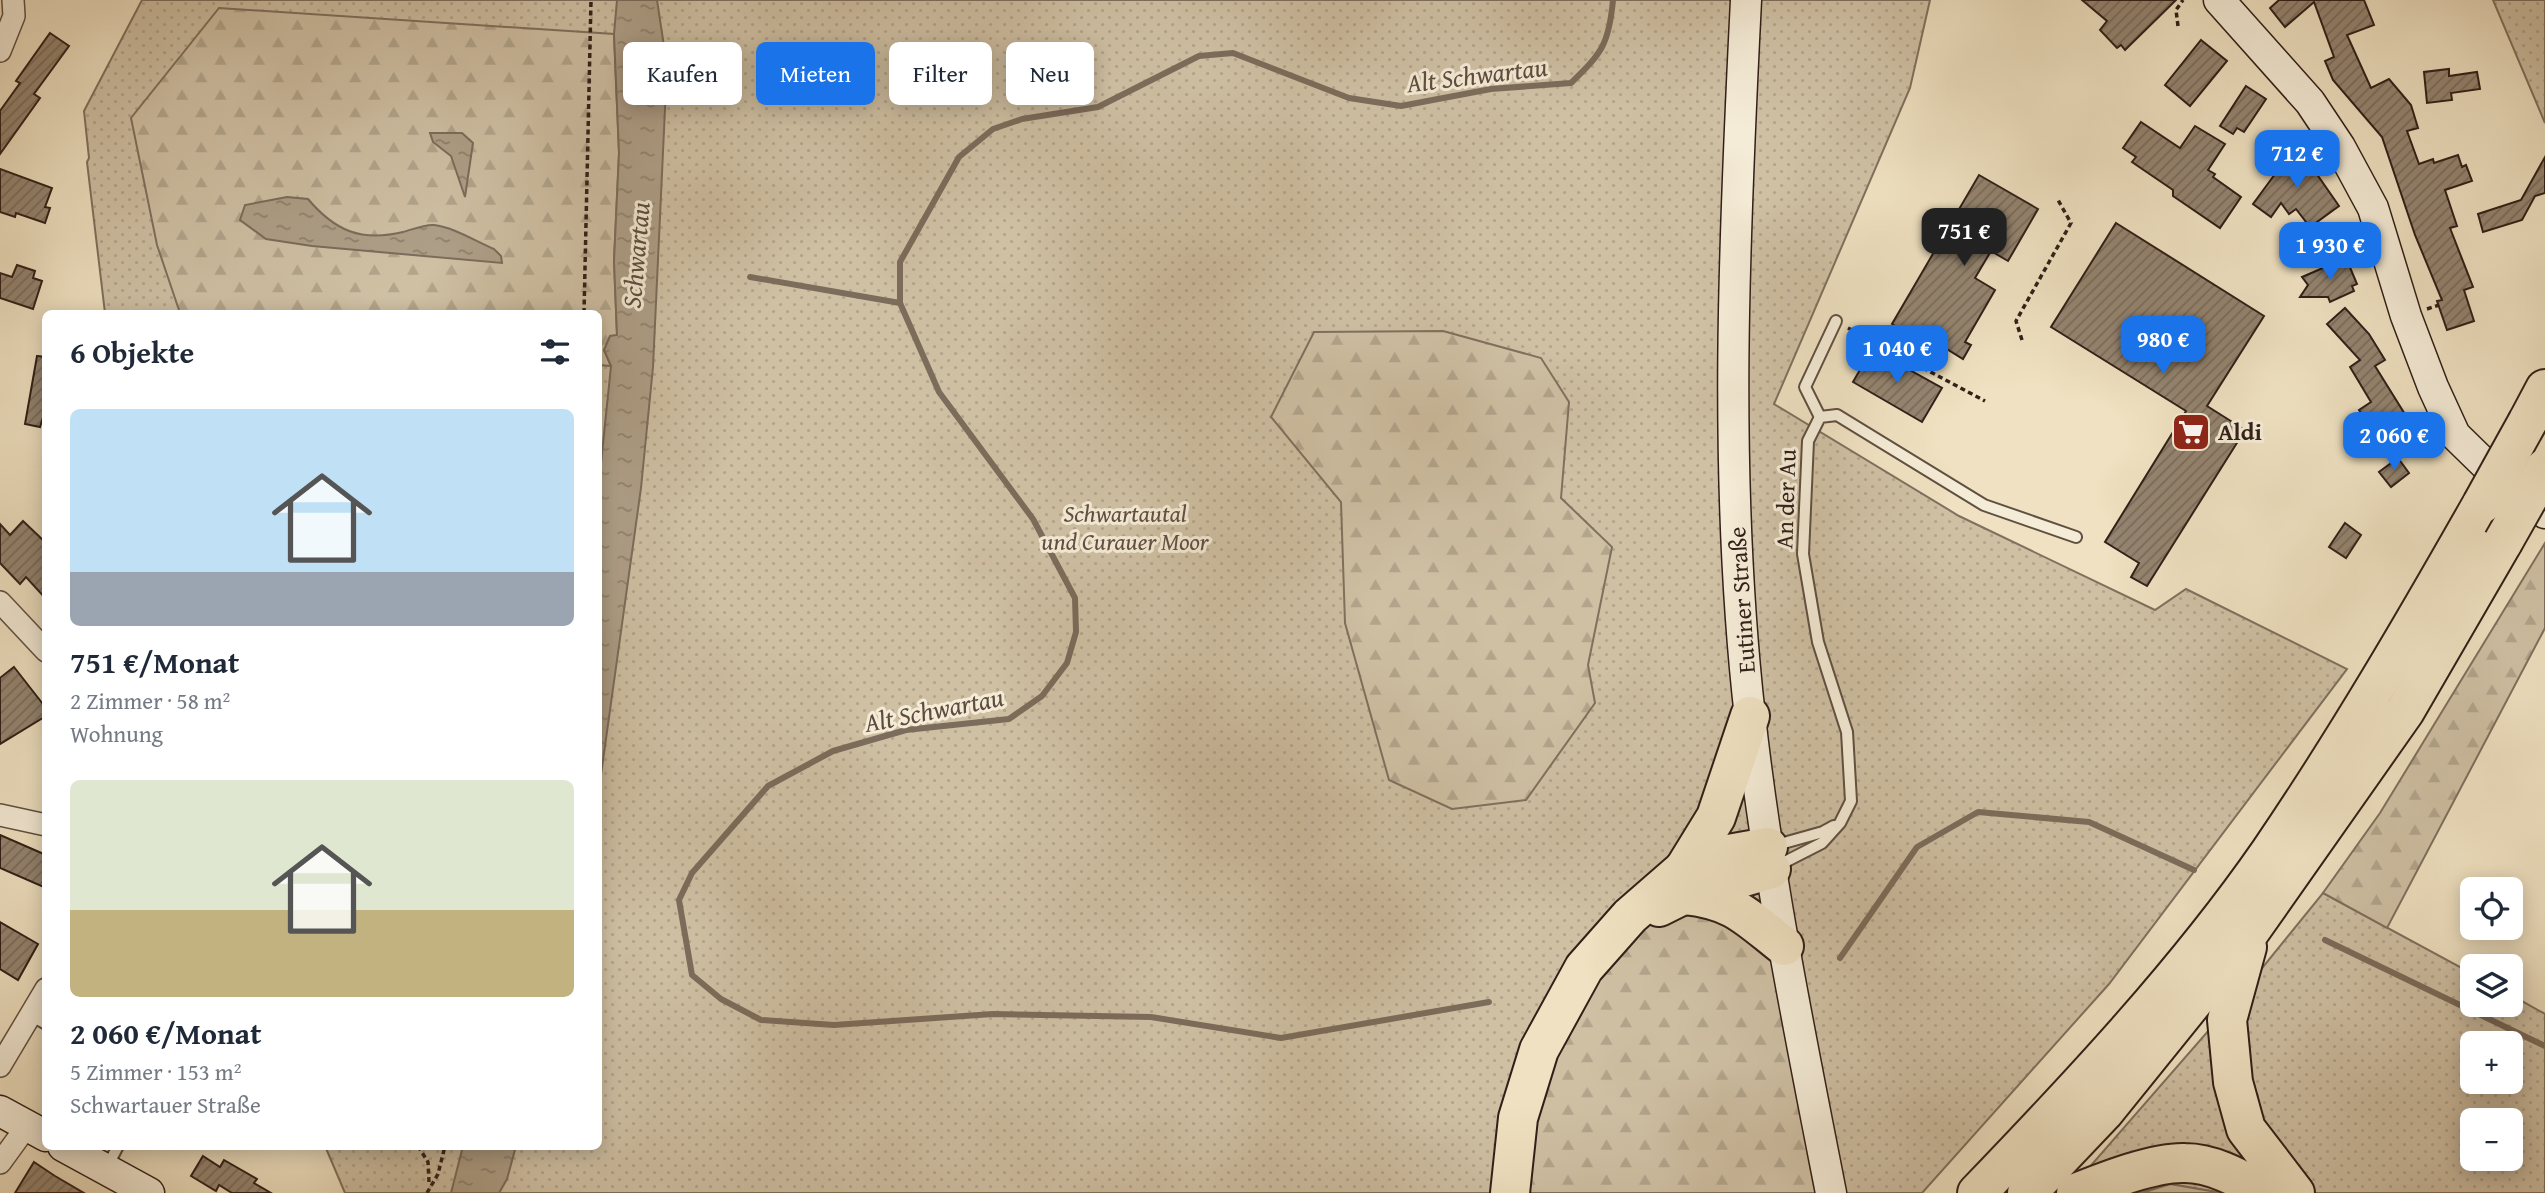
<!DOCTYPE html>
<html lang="de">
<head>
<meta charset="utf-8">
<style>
  :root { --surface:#fff; --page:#f2f2f3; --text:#1f2937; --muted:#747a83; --accent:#1a73e8 }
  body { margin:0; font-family:"Gentium Book Plus",serif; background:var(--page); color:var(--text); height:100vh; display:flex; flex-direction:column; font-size:26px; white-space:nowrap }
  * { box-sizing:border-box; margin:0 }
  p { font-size:23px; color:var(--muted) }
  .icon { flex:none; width:38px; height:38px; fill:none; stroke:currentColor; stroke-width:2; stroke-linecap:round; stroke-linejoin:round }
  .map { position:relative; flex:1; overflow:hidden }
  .details { position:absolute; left:42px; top:310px; width:560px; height:840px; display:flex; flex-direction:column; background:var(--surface); border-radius:10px; box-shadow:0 4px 18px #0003 }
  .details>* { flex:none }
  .top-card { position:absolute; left:623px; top:42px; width:665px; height:63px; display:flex; gap:14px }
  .controls { position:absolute; left:2460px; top:877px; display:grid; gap:14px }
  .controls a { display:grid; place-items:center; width:63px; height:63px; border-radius:10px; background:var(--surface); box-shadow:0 4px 18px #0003; font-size:35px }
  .price { position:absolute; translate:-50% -60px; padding:0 16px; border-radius:14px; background:var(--accent); color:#fff; font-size:23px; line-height:46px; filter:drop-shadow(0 2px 4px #0008) }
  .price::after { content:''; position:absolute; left:50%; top:42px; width:21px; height:16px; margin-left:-10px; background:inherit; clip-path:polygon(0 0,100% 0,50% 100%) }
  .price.selected { background:#222; color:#fff }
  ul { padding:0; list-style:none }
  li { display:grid; align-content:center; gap:14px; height:371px; padding:0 28px }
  li span { display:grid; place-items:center; height:217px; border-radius:10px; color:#555 }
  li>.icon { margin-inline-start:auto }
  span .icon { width:126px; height:126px; fill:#fffc; stroke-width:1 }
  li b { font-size:30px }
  h2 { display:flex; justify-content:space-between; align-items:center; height:84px; padding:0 28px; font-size:30px }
  .chip { padding:0 24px; border-radius:10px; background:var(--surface); box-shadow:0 4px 18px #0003; font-size:24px; line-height:63px }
  .chip.selected { background:var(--accent); color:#fff }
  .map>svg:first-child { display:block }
</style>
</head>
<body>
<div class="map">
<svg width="2545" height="1193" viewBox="0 0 2545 1193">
  <defs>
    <pattern id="grass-dots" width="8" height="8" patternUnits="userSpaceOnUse" patternTransform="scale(1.75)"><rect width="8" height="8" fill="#cfc0a4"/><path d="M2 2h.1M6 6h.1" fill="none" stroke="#b2a58c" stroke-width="1.8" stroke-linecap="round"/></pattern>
    <pattern id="forest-firs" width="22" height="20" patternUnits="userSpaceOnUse" patternTransform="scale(1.75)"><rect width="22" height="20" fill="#cfc0a4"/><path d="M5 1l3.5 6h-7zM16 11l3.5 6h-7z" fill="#b2a58c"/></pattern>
    <pattern id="water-ripples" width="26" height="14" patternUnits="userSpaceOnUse" patternTransform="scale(1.75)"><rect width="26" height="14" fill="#ae9f88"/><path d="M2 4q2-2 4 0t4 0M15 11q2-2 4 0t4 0" fill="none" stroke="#8e816e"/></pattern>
    <pattern id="building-hatch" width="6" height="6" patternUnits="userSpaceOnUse" patternTransform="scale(1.75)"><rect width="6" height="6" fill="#948470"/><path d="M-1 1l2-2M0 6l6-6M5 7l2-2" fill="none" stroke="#796b5b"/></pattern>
  </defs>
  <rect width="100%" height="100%" fill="#efe1c1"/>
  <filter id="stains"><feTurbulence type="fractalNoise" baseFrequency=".00286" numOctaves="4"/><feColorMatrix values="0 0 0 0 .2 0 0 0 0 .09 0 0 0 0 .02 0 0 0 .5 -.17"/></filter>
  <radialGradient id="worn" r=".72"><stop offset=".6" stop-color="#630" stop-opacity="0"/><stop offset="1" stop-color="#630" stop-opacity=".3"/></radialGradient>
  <g fill="url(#grass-dots)" stroke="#80705e" stroke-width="2" fill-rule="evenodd">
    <path d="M 142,0 L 1930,0 L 1910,88 L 1774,404 L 1959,516 L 2155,610 L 2186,589 L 2347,669 L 2109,984 L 1922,1193 L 345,1193 L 325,1146 L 598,1146 L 598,313 L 105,313 L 87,162 L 89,158 L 84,111 Z"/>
    <path d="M 2493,0 L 2545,0 L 2545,123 Z"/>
    <path d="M 2323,893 L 2473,974 L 2473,1004 L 2511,1004 L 2511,995 L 2545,1014 L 2545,1193 L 2222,1193 L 2170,1184 L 2142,1193 L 2067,1193 L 2250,983 ZM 2473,1043 L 2511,1043 L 2511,1082 L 2473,1082 ZM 2473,1120 L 2511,1120 L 2511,1158 L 2473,1158 Z"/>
  </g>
  <g fill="url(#forest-firs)" stroke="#80705e" stroke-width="2">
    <path d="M 219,8 L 614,34 L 619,153 L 614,261 L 617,336 L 604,350 L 611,366 L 599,365 L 598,313 L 180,313 L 157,245 L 131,118 Z"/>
    <path d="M 1443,331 L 1541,358 L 1569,402 L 1561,498 L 1612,547 L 1588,665 L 1595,703 L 1526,800 L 1452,809 L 1389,780 L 1345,623 L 1341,502 L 1271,417 L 1314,332 Z"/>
    <path d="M 2545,543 L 2545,628 L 2387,928 L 2323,893 L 2380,813 Z"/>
    <path d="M 1757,875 L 1824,1193 L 1514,1193 L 1533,1060 L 1610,928 Z"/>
    <path d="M 2170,1184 L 2222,1193 L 2142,1193 Z"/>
  </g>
  <g fill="url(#water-ripples)" stroke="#7c6c5b" stroke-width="2">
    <path d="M 617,0 L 657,0 L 667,66 L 653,367 L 641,488 L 599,789 L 598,492 L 611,366 L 604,350 L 610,336 L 617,335 L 614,261 L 619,153 L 614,34 Z"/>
    <path d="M 430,133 L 462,133 L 473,143 L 465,197 L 451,156 L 433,142 Z"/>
    <path d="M 287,197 L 308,199 C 335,231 361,242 403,232 C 411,230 425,224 434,225 C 453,227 475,241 494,249 L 501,256 L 502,263 L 312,246 L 266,239 L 240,220 L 245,205 Z"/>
    <path d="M 463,1146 L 516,1146 L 507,1179 L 499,1193 L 451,1193 Z"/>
  </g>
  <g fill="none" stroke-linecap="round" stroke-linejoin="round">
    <g stroke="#7c6c5b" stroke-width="6">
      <path d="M 750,277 L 900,303"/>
      <path d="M 2325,940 L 2545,1046"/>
      <path d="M 1840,958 L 1917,847 L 1978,812 L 2089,822 L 2194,870"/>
      <path d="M 1489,1002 L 1281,1038 L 1151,1017 L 993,1014 L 834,1025 L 761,1020 L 721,999 L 692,975 L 679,900 L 692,873 L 768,786 L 833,751 L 906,730 L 1009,719 L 1042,696 L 1067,663 L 1076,632 L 1075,598 L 1033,519 L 939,392 L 900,303 L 900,262 L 959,157 L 993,129 L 1022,119 L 1098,107 L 1199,56 L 1233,53 L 1349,98 L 1401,106 L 1491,89 L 1571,83 C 1602,53 1609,44 1613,0"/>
    </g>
  </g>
  <g fill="url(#building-hatch)" stroke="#311f18" stroke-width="2">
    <path d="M 2082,0 L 2176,0 L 2125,50 L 2121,45 L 2117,48 L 2100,30 L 2107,21 Z"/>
    <path d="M 2279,0 L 2364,0 L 2374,25 L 2347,35 L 2371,88 L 2389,79 L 2411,105 L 2418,128 L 2407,131 L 2419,164 L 2433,159 L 2434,163 L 2458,155 L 2462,167 L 2466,165 L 2472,181 L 2445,190 L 2457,226 L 2450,228 L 2473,287 L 2464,290 L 2474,321 L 2447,330 L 2437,301 L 2442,300 L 2415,235 L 2382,137 L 2333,80 L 2325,61 L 2334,57 L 2314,2 L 2285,27 L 2270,8 Z"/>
    <path d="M 50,33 L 69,46 L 34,94 L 40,98 L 0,154 L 0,111 L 20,83 L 16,81 Z"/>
    <path d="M 2201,40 L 2227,61 L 2190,106 L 2165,85 Z"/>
    <path d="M 2449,69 L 2449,76 L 2477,72 L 2480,89 L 2451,93 L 2452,100 L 2427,103 L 2424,72 Z"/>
    <path d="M 2246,86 L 2266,99 L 2244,132 L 2237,128 L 2233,134 L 2220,126 Z"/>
    <path d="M 2141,122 L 2180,148 L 2195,126 L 2225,144 L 2208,170 L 2215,174 L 2213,177 L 2241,197 L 2220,228 L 2173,196 L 2173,190 L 2132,162 L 2136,157 L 2123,148 Z"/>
    <path d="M 2298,147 L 2339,206 L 2310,227 L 2296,209 L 2289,214 L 2281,203 L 2271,217 L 2253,204 L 2278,170 L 2273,163 Z"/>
    <path d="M 2545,157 L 2545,193 L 2535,196 L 2522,220 L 2483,232 L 2478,214 L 2521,200 Z"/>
    <path d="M 0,169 L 52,188 L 45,207 L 50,208 L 45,223 L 16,213 L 15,217 L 0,212 Z"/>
    <path d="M 1979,175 L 2038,209 L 2008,261 L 1991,251 L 1975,278 L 1995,290 L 1965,342 L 1971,345 L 1963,359 L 1937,343 L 1934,348 L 1892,324 Z"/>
    <path d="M 2116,223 L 2264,316 L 2207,406 L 2245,430 L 2147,586 L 2131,577 L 2139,563 L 2105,542 L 2186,411 L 2051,327 Z"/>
    <path d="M 2346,258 L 2357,284 L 2352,286 L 2354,291 L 2330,302 L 2328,297 L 2300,297 L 2308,285 L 2302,277 Z"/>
    <path d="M 17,265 L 35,271 L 33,278 L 42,281 L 33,309 L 0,298 L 0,273 L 12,277 Z"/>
    <path d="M 2345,308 L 2369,334 L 2385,360 L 2375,366 L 2421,440 L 2394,456 L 2372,419 L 2367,422 L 2359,410 L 2371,402 L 2350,367 L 2360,360 L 2327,324 Z"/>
    <path d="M 1872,349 L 1942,388 L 1922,422 L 1853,382 Z"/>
    <path d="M 37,356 L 46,357 L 46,408 L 40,427 L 25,424 Z"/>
    <path d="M 2398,458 L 2409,473 L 2391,487 L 2379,472 Z"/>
    <path d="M 23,521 L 46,543 L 46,599 L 26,577 L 20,584 L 0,563 L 0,524 L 10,535 Z"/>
    <path d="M 2345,523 L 2361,535 L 2346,558 L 2329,547 Z"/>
    <path d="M 14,667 L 46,708 L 46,716 L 0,744 L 0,678 Z"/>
    <path d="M 0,835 L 46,855 L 46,888 L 0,868 Z"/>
    <path d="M 0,922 L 38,944 L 18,980 L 0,969 Z"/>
    <path d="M 203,1156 L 220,1167 L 224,1160 L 257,1179 L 254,1183 L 271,1193 L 232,1193 L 219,1185 L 216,1191 L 191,1176 Z"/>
    <path d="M 34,1162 L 55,1176 L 84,1193 L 15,1193 Z"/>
  </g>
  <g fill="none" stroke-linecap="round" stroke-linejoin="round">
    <defs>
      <g id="lane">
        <path d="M 1820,417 L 1805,387 L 1836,321"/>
        <path d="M 1773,846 L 1823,832 L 1834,826"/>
        <path d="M 1777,866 L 1822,843 L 1840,823 L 1851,801 L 1847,732 L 1818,642 L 1803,554 L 1808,441 L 1820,417 L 1837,415 L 1984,505 L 2076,537"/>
        <path d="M 30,1015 L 46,1024"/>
        <path d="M 107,1167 L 118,1146"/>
      </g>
      <g id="street">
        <path d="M 0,51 L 14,16 L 13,0"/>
        <path d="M 0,602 L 46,651"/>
        <path d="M 0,815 L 46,825"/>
        <path d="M 0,1066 L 46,989"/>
        <path d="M 0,1163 L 27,1126"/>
      </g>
      <g id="secondary">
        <path d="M 1746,0 C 1734,238 1723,479 1750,717 C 1768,877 1800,1035 1831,1193"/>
        <path d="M 2219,0 L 2310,102 L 2340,147 L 2373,208 L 2406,316 L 2433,387 L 2455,435 L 2500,479 L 2545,513"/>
        <path d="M 0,1111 L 46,1136"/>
        <path d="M 63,1146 L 149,1193"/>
      </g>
      <g id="highway">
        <path d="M 2528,421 L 2545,389"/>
        <path d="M 1684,869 L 1716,817 L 1750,716"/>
        <path d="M 1685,895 C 1734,900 1747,917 1784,946"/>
        <path d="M 1659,907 L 1683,895 L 1771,869"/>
        <path d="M 2247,947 L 2227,1020 L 2233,1082 L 2246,1129 L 2295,1193"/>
        <path d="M 1510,1193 L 1518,1118 L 1539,1050 L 1584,968 L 1630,916 L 1684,869 L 1712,857 L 1768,847"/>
        <path d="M 1977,1193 C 2078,1088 2187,972 2270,852 C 2347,739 2415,622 2482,504"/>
        <path d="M 2027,1193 L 2104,1112 L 2251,930 L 2405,711 L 2503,542"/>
        <path d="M 2076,1193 C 2106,1181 2154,1162 2185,1163 C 2214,1163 2242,1180 2266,1193"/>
      </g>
    </defs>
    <use href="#lane" stroke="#605042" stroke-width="14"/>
    <use href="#street" stroke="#605042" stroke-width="24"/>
    <use href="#secondary" stroke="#311f18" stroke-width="33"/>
    <use href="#highway" stroke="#311f18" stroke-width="42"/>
    <g stroke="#311f18" stroke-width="3.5" stroke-dasharray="5 3.5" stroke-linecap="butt">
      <path d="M 2178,26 L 2176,10 L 2183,0"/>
      <path d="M 2427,309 L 2439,305"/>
      <path d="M 584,313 L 591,0"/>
      <path d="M 1848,328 L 1985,401"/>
      <path d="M 2022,340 L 2016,321 L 2071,223 L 2058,200"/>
      <path d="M 418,1146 L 428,1162 L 429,1182"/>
      <path d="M 427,1193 L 438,1174 L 445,1146"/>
    </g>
    <use href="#lane" stroke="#f5ecd7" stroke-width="10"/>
    <use href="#street" stroke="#f5ecd7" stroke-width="21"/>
    <use href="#secondary" stroke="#f5ecd7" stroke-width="30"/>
    <use href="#highway" stroke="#efe1c1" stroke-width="38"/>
    <defs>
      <g id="highway-bridge">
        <path d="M 2482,504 L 2528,421"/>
        <path d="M 2503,542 L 2545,468"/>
      </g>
    </defs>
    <use href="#highway-bridge" stroke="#311f18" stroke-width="42" stroke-linecap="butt"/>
    <use href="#highway-bridge" stroke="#efe1c1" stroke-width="38"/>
  </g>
  <defs>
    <symbol id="supermarket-square" viewBox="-11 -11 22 22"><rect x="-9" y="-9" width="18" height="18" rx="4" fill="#8f2418" stroke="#f5ecd7"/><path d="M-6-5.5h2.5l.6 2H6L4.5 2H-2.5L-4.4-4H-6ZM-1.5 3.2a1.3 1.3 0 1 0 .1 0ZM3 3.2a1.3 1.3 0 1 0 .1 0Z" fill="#fff"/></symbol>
  </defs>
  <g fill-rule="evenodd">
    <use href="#supermarket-square" x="2169" y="410" width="44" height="44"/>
  </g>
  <g text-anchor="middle" stroke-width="6" stroke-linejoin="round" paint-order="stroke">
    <g font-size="24" font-weight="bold" fill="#311f18" stroke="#f5ecd7" text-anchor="start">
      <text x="2218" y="440">Aldi</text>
    </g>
    <g font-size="24" fill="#311f18" stroke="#f5ecd7">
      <text transform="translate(1786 499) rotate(-88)" y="8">An der Au</text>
      <text transform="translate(1742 600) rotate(-94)" y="8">Eutiner Straße</text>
    </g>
    <g font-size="24" font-style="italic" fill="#604f42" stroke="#f5ecd7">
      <text x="1125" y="522">Schwartautal<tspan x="1125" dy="28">und Curauer Moor</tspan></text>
    </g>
    <g font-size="26" font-style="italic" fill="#5d4c3f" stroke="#f5ecd7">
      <text transform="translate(1477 75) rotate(-7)" y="9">Alt Schwartau</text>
      <text transform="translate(636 255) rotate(-85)" y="9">Schwartau</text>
      <text transform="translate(934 710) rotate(-11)" y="9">Alt Schwartau</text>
    </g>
  </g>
  <rect width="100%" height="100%" filter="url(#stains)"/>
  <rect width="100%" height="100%" fill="url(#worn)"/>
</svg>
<div class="controls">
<a><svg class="icon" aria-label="locate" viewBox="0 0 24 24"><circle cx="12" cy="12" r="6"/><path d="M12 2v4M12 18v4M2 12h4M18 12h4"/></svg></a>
<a><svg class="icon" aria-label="layers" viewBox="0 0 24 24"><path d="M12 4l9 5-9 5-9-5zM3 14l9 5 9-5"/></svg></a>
<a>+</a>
<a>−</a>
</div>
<b class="price" style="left:2297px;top:190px">712 €</b>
<b class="price selected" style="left:1964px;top:268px">751 €</b>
<b class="price" style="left:2330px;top:282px">1 930 €</b>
<b class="price" style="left:2163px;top:376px">980 €</b>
<b class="price" style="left:1897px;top:385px">1 040 €</b>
<b class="price" style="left:2394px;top:472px">2 060 €</b>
<div class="top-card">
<a class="chip">Kaufen</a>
<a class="chip selected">Mieten</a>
<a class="chip">Filter</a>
<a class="chip">Neu</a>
</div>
<section class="details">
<h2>6 Objekte<svg class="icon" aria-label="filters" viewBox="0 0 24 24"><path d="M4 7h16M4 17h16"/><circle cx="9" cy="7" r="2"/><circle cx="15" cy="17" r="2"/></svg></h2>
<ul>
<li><span style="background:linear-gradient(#bfe0f5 75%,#9aa5b1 0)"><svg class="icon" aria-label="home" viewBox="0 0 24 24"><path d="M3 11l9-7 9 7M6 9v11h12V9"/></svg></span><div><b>751 €/Monat</b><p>2 Zimmer · 58 m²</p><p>Wohnung</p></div></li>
<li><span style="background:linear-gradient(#dfe7d0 60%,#c2b280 0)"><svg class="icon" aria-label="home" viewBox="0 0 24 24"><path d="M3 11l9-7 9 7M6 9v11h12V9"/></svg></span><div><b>2 060 €/Monat</b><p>5 Zimmer · 153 m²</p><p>Schwartauer Straße</p></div></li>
</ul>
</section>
</div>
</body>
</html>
